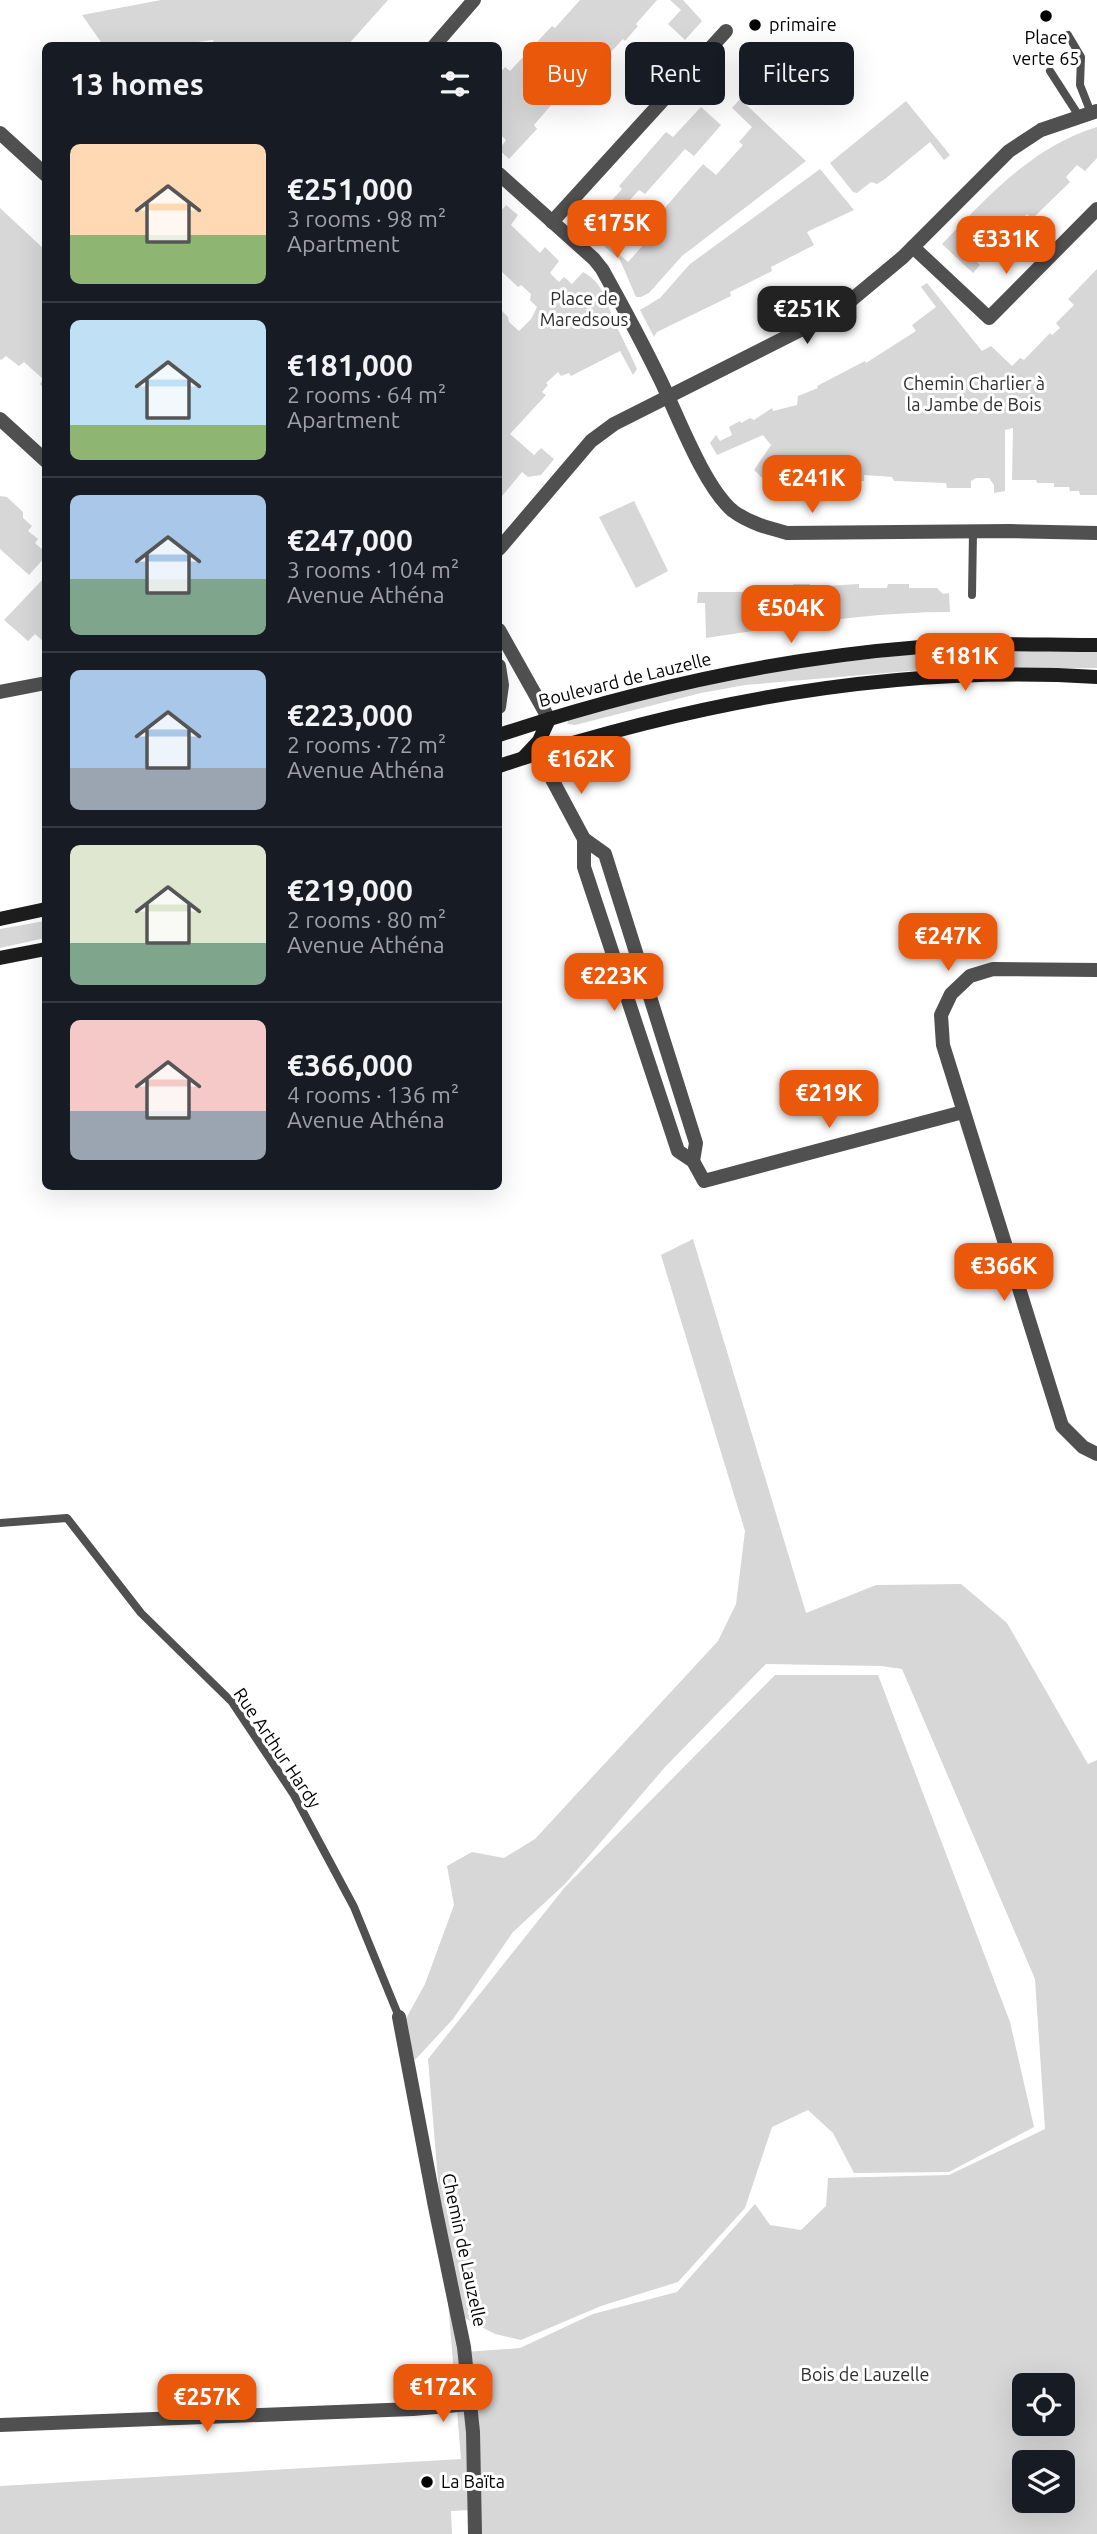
<!DOCTYPE html>
<html lang="en">
<head>
<meta charset="utf-8">
<style>
  :root { --surface:#171b24; --page:#20242c; --text:#f1f3f6; --muted:#9ea1a6; --line:#363941; --accent:#ea580c }
  body { margin:0; font-family:Ubuntu,sans-serif; background:var(--page); color:var(--text); height:100vh; display:flex; flex-direction:column; font-size:26px; white-space:nowrap }
  * { box-sizing:border-box; margin:0 }
  p { font-size:23px; color:var(--muted) }
  .icon { flex:none; width:38px; height:38px; fill:none; stroke:currentColor; stroke-width:2; stroke-linecap:round; stroke-linejoin:round }
  .map { position:relative; flex:1; overflow:hidden }
  .sheet { position:absolute; left:42px; top:42px; width:460px; height:1148px; display:flex; flex-direction:column; background:var(--surface); border-radius:10px; box-shadow:0 7px 28px #0002 }
  .sheet>* { flex:none }
  .banner { position:absolute; left:523px; top:42px; width:467px; height:63px; display:flex; gap:14px }
  .fabs { position:absolute; left:1012px; top:2373px; display:grid; gap:14px }
  .fabs a { display:grid; place-items:center; width:63px; height:63px; border-radius:10px; background:var(--surface); box-shadow:0 7px 28px #0002; font-size:35px }
  .price { position:absolute; translate:-50% -60px; padding:0 16px; border-radius:14px; background:var(--accent); color:#fff; font-size:23px; line-height:46px; filter:drop-shadow(0 2px 4px #0008) }
  .price::after { content:''; position:absolute; left:50%; top:42px; width:21px; height:16px; margin-left:-10px; background:inherit; clip-path:polygon(0 0,100% 0,50% 100%) }
  .price.selected { background:#222; color:#fff }
  ul { padding:0; list-style:none }
  li { display:flex; align-items:center; gap:21px; height:175px; padding:0 28px }
  li+li { border-top:2px solid var(--line) }
  li span { display:grid; place-items:center; flex:none; width:196px; height:140px; border-radius:10px; color:#555 }
  li>.icon { margin-inline-start:auto }
  span .icon { width:84px; height:84px; fill:#fffc; stroke-width:1 }
  li b { font-size:30px }
  h2 { display:flex; justify-content:space-between; align-items:center; height:84px; padding:0 28px; font-size:30px }
  .tag { padding:0 24px; border-radius:10px; background:var(--surface); box-shadow:0 7px 28px #0002; font-size:24px; line-height:63px }
  .tag.selected { background:var(--accent); color:#fff }
  .map>svg:first-child { display:block }
</style>
</head>
<body>
<div class="map">
<svg width="1097" height="2534" viewBox="0 0 1097 2534">
  <rect width="100%" height="100%" fill="#fff"/>
  <g fill="#d7d7d7" fill-rule="evenodd">
    <path d="M 161,0 L 388,0 L 347,46 L 312,45 L 312,44 L 214,46 L 213,40 L 190,43 L 189,45 L 103,45 L 82,15 Z"/>
    <path d="M 580,0 L 657,0 L 636,24 L 638,26 L 625,41 L 623,39 L 609,54 L 612,57 L 598,73 L 595,71 L 567,101 L 560,95 L 534,125 L 537,129 L 509,159 L 499,150 L 506,140 L 499,133 L 499,74 L 505,67 L 510,71 L 552,26 L 555,28 Z"/>
    <path d="M 670,0 L 683,0 L 702,21 L 685,40 L 668,24 L 681,10 Z"/>
    <path d="M 740,99 L 806,161 L 682,256 L 649,293 L 641,297 L 636,297 L 620,260 L 577,222 L 581,210 L 594,220 L 622,189 L 619,186 L 666,132 L 673,137 L 701,107 L 721,125 L 694,156 L 685,149 L 645,194 L 639,190 L 626,204 L 637,215 L 610,246 L 628,262 L 655,232 L 647,224 L 661,208 L 663,210 L 703,164 L 716,175 L 743,145 L 739,142 L 752,127 L 732,108 Z"/>
    <path d="M 906,101 L 950,155 L 944,160 L 930,142 L 885,179 L 877,184 L 871,182 L 857,193 L 853,192 L 830,163 Z"/>
    <path d="M 1097,127 L 1097,158 L 1085,171 L 1077,165 L 1066,177 L 1070,182 L 1032,219 L 1027,214 L 1011,232 L 1008,229 L 992,247 L 988,243 L 978,254 L 975,252 L 971,256 L 980,265 L 973,273 L 942,244 C 988,196 1032,147 1097,127 Z"/>
    <path d="M 820,169 L 854,210 L 807,232 L 814,245 L 771,267 L 772,271 L 730,292 L 731,296 L 657,332 L 654,337 L 640,310 L 660,298 L 690,264 Z"/>
    <path d="M 506,205 L 518,215 L 511,225 L 540,253 L 545,247 L 559,261 L 550,273 L 559,282 L 564,277 L 572,284 L 583,272 C 604,283 606,302 615,323 C 622,338 630,353 637,369 L 633,375 L 620,351 L 571,376 L 569,373 L 561,376 L 558,372 L 546,383 L 548,385 L 542,392 L 546,395 L 510,434 L 534,455 L 541,448 L 554,459 L 541,475 L 528,477 L 522,472 L 499,500 L 499,308 L 508,317 L 509,322 L 519,331 L 531,319 L 537,307 L 530,300 L 531,294 L 521,285 L 518,287 L 499,269 L 499,213 Z"/>
    <path d="M 0,208 L 45,250 L 44,389 L 40,384 L 43,379 L 24,362 L 19,366 L 6,356 L 1,360 L 0,359 Z"/>
    <path d="M 1097,269 L 1097,495 L 1080,495 L 1079,491 L 1070,491 L 1069,487 L 1054,487 L 1054,483 L 1037,483 L 1036,480 L 1012,480 L 1013,428 L 1005,430 L 1005,491 L 994,493 L 994,485 L 989,478 L 976,478 L 971,481 L 971,488 L 947,488 L 946,483 L 894,481 L 892,477 L 864,475 L 864,481 L 853,481 L 853,489 L 824,489 L 824,484 L 795,483 L 795,486 L 771,486 L 754,470 L 771,445 L 763,435 L 717,455 L 710,443 L 716,435 L 720,441 L 732,435 L 729,427 L 740,421 L 741,423 L 750,418 L 754,420 L 772,408 L 773,411 L 797,405 L 798,396 L 818,388 L 817,386 L 865,361 L 866,363 L 916,331 L 912,325 L 936,307 L 921,287 L 927,283 L 982,351 L 991,346 L 1012,366 L 1020,358 L 1024,360 L 1050,333 L 1052,335 L 1060,328 L 1056,323 L 1074,305 L 1068,299 Z"/>
    <path d="M 0,496 L 7,497 L 23,512 L 23,518 L 32,526 L 28,531 L 38,539 L 35,543 L 45,552 L 45,557 L 29,575 L 0,549 Z"/>
    <path d="M 634,501 L 668,571 L 636,588 L 599,517 Z"/>
    <path d="M 45,577 L 45,643 L 35,634 L 28,641 L 4,620 Z"/>
    <path d="M 793,584 L 810,584 L 810,587 L 859,584 L 859,588 L 887,588 L 888,584 L 909,584 L 909,588 L 937,588 L 943,594 L 949,593 L 950,612 C 869,612 785,626 706,638 L 705,603 L 697,603 L 698,592 L 751,592 L 765,587 L 793,587 Z"/>
    <path d="M 1097,650 L 1097,668 L 922,670 L 745,685 L 701,693 L 575,725 L 567,724 L 569,718 L 733,678 L 794,667 L 945,651 Z"/>
    <path d="M 45,921 L 45,938 L 0,948 L 0,929 Z"/>
    <path d="M 693,1239 L 806,1613 L 876,1585 L 961,1584 L 1007,1623 L 1088,1764 L 1097,1760 L 1097,2534 L 481,2534 L 466,2352 L 520,2348 L 593,2314 L 677,2292 L 755,2204 L 770,2225 L 801,2230 L 826,2206 L 828,2178 L 949,2175 L 1045,2129 L 1035,1979 L 902,1669 L 881,1666 L 766,1664 L 665,1767 L 565,1884 L 513,1932 L 453,2019 L 415,2060 L 404,2022 L 425,1984 L 454,1905 L 447,1866 L 472,1852 L 504,1858 L 535,1839 L 718,1641 L 736,1604 L 745,1531 L 661,1255 ZM 1024,2385 L 1062,2385 L 1062,2424 L 1024,2424 ZM 1024,2462 L 1062,2462 L 1062,2501 L 1024,2501 Z"/>
    <path d="M 775,1675 L 878,1675 L 1010,2022 L 1034,2127 L 949,2172 L 854,2173 L 833,2133 L 808,2110 L 772,2127 L 745,2208 L 678,2282 L 601,2306 L 521,2340 L 495,2334 L 461,2316 L 470,2510 L 451,2511 L 452,2534 L 0,2534 L 0,2486 L 461,2459 L 428,2059 L 565,1887 Z"/>
  </g>
  <g fill="none" stroke-linecap="round" stroke-linejoin="round">
    <g stroke="#505050" stroke-width="8">
      <path d="M 1068,35 L 1081,57 L 1080,85 L 1091,113"/>
      <path d="M 1050,71 L 1079,116"/>
      <path d="M 972,595 L 973,532"/>
      <path d="M 0,1523 L 67,1518 L 141,1613 L 232,1702 L 294,1795 L 354,1907 L 399,2017"/>
    </g>
    <g stroke="#505050" stroke-width="14">
      <path d="M 434,46 L 474,0"/>
      <path d="M 0,133 L 46,175"/>
      <path d="M 499,174 L 594,259 L 602,269 C 622,305 642,342 660,379 C 677,414 704,487 733,511 C 749,523 768,528 787,533 L 1010,531 L 1097,533"/>
      <path d="M 552,222 L 726,31"/>
      <path d="M 913,247 L 989,318 L 1097,209"/>
      <path d="M 0,419 L 46,461"/>
      <path d="M 499,549 L 591,441 L 614,424 L 838,311 L 903,257 L 1009,151 L 1041,130 L 1097,111"/>
      <path d="M 499,630 L 549,719"/>
      <path d="M 499,666 L 502,685 L 499,707"/>
      <path d="M 0,692 L 46,683"/>
      <path d="M 543,752 L 547,770 L 584,839 L 605,854 L 696,1143 L 693,1161"/>
      <path d="M 584,839 L 584,867 L 678,1151 L 693,1161 L 704,1181 L 963,1112"/>
      <path d="M 1097,970 L 993,969 L 970,976 L 951,994 L 941,1015 L 943,1045 L 1062,1426 L 1083,1447 L 1097,1454"/>
      <path d="M 399,2017 L 435,2207 L 464,2347 L 473,2432 L 475,2534"/>
      <path d="M 0,2425 L 413,2409 L 470,2404"/>
    </g>
    <g stroke="#1d1d1d" stroke-width="14">
      <path d="M 499,735 C 635,690 778,658 921,647 C 979,642 1038,645 1097,645"/>
      <path d="M 523,758 L 539,741 L 549,719"/>
      <path d="M 499,766 C 692,702 893,664 1097,677"/>
      <path d="M 0,919 L 46,909"/>
      <path d="M 0,958 L 46,949"/>
    </g>
  </g>
  <g fill="#000" stroke="#fff" stroke-width="2.5">
    <circle cx="1046" cy="16" r="7"/>
    <circle cx="755" cy="25" r="7"/>
    <circle cx="427" cy="2482" r="7"/>
  </g>
  <g text-anchor="middle" stroke-width="6" stroke-linejoin="round" paint-order="stroke">
    <g font-size="18" fill="#000" stroke="#fff" text-anchor="start">
      <text x="769" y="31">primaire</text>
      <text x="1046" y="44" text-anchor="middle">Place<tspan x="1046" dy="21">verte 65</tspan></text>
      <text x="441" y="2488">La Baïta</text>
    </g>
    <g font-size="18" fill="#2e2e2e" stroke="#fff">
      <text x="584" y="305">Place de<tspan x="584" dy="21">Maredsous</tspan></text>
      <text x="974" y="390">Chemin Charlier à<tspan x="974" dy="21">la Jambe de Bois</tspan></text>
      <text x="865" y="2381">Bois de Lauzelle</text>
    </g>
    <g font-size="18" fill="#000" stroke="#fff">
      <text transform="translate(625 680) rotate(-14)" y="6">Boulevard de Lauzelle</text>
      <text transform="translate(277 1748) rotate(56)" y="6">Rue Arthur Hardy</text>
      <text transform="translate(464 2250) rotate(78)" y="6">Chemin de Lauzelle</text>
    </g>
  </g>
</svg>
<div class="fabs">
<a><svg class="icon" aria-label="locate" viewBox="0 0 24 24"><circle cx="12" cy="12" r="6"/><path d="M12 2v4M12 18v4M2 12h4M18 12h4"/></svg></a>
<a><svg class="icon" aria-label="layers" viewBox="0 0 24 24"><path d="M12 4l9 5-9 5-9-5zM3 14l9 5 9-5"/></svg></a>
</div>
<b class="price" style="left:617px;top:260px">€175K</b>
<b class="price" style="left:1006px;top:276px">€331K</b>
<b class="price selected" style="left:807px;top:346px">€251K</b>
<b class="price" style="left:812px;top:515px">€241K</b>
<b class="price" style="left:791px;top:645px">€504K</b>
<b class="price" style="left:965px;top:693px">€181K</b>
<b class="price" style="left:581px;top:796px">€162K</b>
<b class="price" style="left:948px;top:973px">€247K</b>
<b class="price" style="left:614px;top:1013px">€223K</b>
<b class="price" style="left:829px;top:1130px">€219K</b>
<b class="price" style="left:1004px;top:1303px">€366K</b>
<b class="price" style="left:443px;top:2424px">€172K</b>
<b class="price" style="left:207px;top:2434px">€257K</b>
<div class="banner">
<a class="tag selected">Buy</a>
<a class="tag">Rent</a>
<a class="tag">Filters</a>
</div>
<section class="sheet">
<h2>13 homes<svg class="icon" aria-label="filters" viewBox="0 0 24 24"><path d="M4 7h16M4 17h16"/><circle cx="9" cy="7" r="2"/><circle cx="15" cy="17" r="2"/></svg></h2>
<ul>
<li><span style="background:linear-gradient(#ffd9b3 65%,#8fb573 0)"><svg class="icon" aria-label="home" viewBox="0 0 24 24"><path d="M3 11l9-7 9 7M6 9v11h12V9"/></svg></span><div><b>€251,000</b><p>3 rooms · 98 m²</p><p>Apartment</p></div></li>
<li><span style="background:linear-gradient(#bfe0f5 75%,#8fb573 0)"><svg class="icon" aria-label="home" viewBox="0 0 24 24"><path d="M3 11l9-7 9 7M6 9v11h12V9"/></svg></span><div><b>€181,000</b><p>2 rooms · 64 m²</p><p>Apartment</p></div></li>
<li><span style="background:linear-gradient(#a9c7e8 60%,#7fa58c 0)"><svg class="icon" aria-label="home" viewBox="0 0 24 24"><path d="M3 11l9-7 9 7M6 9v11h12V9"/></svg></span><div><b>€247,000</b><p>3 rooms · 104 m²</p><p>Avenue Athéna</p></div></li>
<li><span style="background:linear-gradient(#a9c7e8 70%,#9aa5b1 0)"><svg class="icon" aria-label="home" viewBox="0 0 24 24"><path d="M3 11l9-7 9 7M6 9v11h12V9"/></svg></span><div><b>€223,000</b><p>2 rooms · 72 m²</p><p>Avenue Athéna</p></div></li>
<li><span style="background:linear-gradient(#dfe7d0 70%,#7fa58c 0)"><svg class="icon" aria-label="home" viewBox="0 0 24 24"><path d="M3 11l9-7 9 7M6 9v11h12V9"/></svg></span><div><b>€219,000</b><p>2 rooms · 80 m²</p><p>Avenue Athéna</p></div></li>
<li><span style="background:linear-gradient(#f6c9c9 65%,#9aa5b1 0)"><svg class="icon" aria-label="home" viewBox="0 0 24 24"><path d="M3 11l9-7 9 7M6 9v11h12V9"/></svg></span><div><b>€366,000</b><p>4 rooms · 136 m²</p><p>Avenue Athéna</p></div></li>
</ul>
</section>
</div>
</body>
</html>
